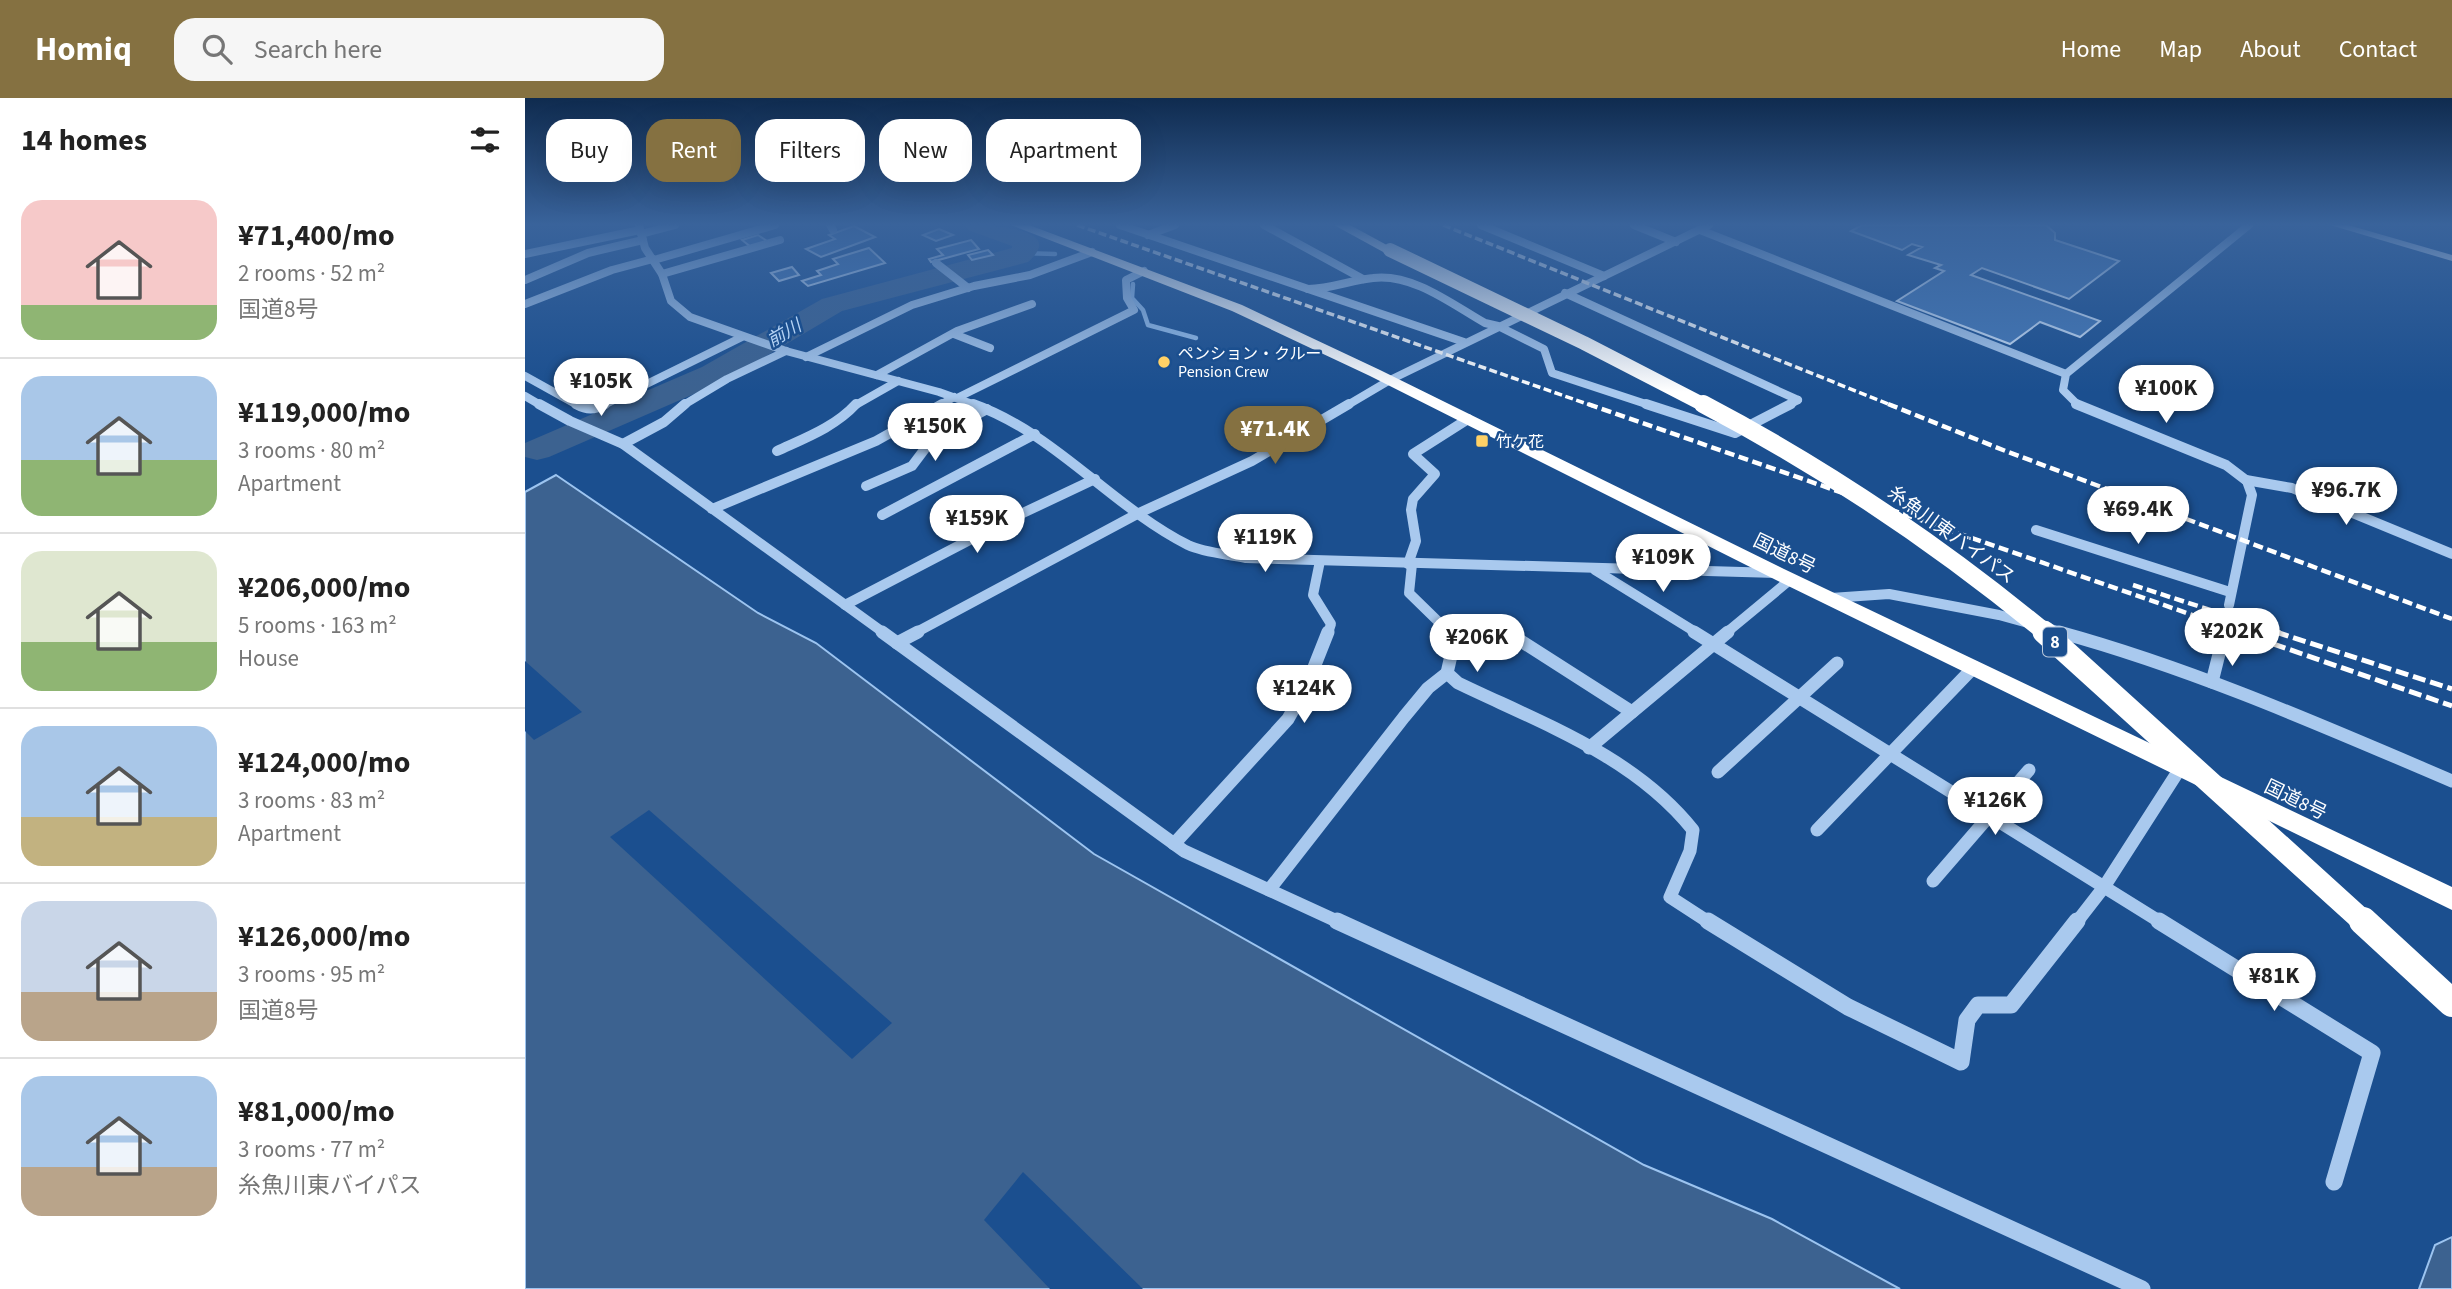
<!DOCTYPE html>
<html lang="en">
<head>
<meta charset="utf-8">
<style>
  :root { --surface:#fff; --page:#f6f6f6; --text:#222; --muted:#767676; --line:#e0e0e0; --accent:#857141 }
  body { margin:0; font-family:"Source Sans 3","Noto Sans JP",sans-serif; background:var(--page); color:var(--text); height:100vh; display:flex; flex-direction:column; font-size:26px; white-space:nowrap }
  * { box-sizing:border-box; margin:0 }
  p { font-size:23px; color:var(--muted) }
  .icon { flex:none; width:38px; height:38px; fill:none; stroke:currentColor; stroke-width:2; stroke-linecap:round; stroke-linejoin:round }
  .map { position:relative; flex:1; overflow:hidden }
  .side { display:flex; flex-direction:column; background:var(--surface); width:525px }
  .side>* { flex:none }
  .guide { position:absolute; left:21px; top:21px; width:665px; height:63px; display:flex; gap:14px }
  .price { position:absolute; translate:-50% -60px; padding:0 16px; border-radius:24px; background:#fff; color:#222; font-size:23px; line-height:46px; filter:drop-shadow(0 2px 4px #0008) }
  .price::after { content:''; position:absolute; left:50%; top:42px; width:21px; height:16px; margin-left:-10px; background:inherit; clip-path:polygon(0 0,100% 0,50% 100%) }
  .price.active { background:var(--accent); color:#fff }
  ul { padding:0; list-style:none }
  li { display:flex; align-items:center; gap:21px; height:175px; padding:0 21px }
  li+li { border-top:2px solid var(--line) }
  li span { display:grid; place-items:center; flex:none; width:196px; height:140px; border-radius:21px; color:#555 }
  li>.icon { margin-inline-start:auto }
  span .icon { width:84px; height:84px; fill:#fffc; stroke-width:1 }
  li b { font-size:30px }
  h2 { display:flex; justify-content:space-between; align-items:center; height:84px; padding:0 21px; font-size:30px }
  .pill { padding:0 24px; border-radius:21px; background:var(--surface); box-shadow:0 7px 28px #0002; font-size:24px; line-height:63px }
  .pill.active { background:var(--accent); color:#fff }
  header { display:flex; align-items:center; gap:42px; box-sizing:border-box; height:98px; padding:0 35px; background:var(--accent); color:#fff }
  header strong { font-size:33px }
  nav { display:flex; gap:38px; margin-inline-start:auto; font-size:24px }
  .search { width:490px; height:63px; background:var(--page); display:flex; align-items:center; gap:18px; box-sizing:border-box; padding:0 24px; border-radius:21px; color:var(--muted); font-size:26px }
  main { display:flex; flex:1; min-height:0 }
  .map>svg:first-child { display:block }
</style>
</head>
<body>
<header>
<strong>Homiq</strong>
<div class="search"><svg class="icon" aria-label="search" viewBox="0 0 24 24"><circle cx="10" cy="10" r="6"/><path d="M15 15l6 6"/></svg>Search here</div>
<nav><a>Home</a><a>Map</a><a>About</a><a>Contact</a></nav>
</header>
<main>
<section class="side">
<h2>14 homes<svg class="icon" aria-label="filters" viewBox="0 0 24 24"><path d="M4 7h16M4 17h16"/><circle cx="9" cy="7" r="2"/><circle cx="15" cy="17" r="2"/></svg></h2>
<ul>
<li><span style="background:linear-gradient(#f6c9c9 75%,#8fb573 0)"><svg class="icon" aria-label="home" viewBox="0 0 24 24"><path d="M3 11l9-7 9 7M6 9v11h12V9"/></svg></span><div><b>¥71,400/mo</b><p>2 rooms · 52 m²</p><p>国道8号</p></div></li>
<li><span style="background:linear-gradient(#a9c7e8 60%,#8fb573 0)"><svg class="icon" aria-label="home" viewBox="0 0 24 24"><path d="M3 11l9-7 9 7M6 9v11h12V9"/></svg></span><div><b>¥119,000/mo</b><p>3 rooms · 80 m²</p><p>Apartment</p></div></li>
<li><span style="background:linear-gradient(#dfe7d0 65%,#8fb573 0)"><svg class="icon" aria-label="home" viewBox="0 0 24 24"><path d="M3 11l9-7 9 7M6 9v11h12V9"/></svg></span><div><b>¥206,000/mo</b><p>5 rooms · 163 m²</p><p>House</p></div></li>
<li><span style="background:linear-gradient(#a9c7e8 65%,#c2b280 0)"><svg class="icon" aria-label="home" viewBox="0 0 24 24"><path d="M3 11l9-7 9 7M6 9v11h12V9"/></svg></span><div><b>¥124,000/mo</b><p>3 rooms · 83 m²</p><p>Apartment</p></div></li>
<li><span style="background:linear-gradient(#c9d6e8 65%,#b9a48a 0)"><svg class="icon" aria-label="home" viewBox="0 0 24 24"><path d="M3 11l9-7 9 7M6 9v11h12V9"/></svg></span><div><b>¥126,000/mo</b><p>3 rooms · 95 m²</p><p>国道8号</p></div></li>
<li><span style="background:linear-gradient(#a9c7e8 65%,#b9a48a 0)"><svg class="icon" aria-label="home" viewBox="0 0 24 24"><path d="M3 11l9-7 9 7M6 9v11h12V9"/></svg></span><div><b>¥81,000/mo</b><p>3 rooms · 77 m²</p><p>糸魚川東バイパス</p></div></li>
</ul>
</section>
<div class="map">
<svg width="1927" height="1191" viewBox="0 0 1927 1191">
  <rect width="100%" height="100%" fill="#1b4f8f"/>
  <g fill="#3c6290" stroke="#9cc4f0" stroke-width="2">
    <path d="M 31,377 L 233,515 L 291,545 L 569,756 L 1119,1067 L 1247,1121 L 1375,1191 L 0,1191 L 0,394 Z"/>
    <path d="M 1927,1139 L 1927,1191 L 1894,1191 L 1910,1147 Z"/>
  </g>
  <g fill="#1b4f8f">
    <path d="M 0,563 L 57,614 L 9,642 L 0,633 Z"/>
    <path d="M 124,712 L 367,925 L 327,961 L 85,739 Z"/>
    <path d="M 498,1074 L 618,1191 L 525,1191 L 459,1122 Z"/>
  </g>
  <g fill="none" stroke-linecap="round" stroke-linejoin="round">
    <g stroke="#9cc4f0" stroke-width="4.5">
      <path d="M 497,155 L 530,156"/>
      <path d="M 608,186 L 607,200 L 618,212 L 623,227 L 671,240"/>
    </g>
    <path fill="#3c6290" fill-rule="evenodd" d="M 439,127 C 457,127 545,128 503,164 L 317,213 L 199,283 L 24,359 L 12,362 L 0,359 L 0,345 L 177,269 L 297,201 L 487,150 L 487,148 L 443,132 Z"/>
  </g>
  <g fill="#4478b7" stroke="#cfe3fa" stroke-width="2">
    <path d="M 1337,127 L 1521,127 L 1530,135 L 1530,142 L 1594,163 L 1544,201 L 1457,170 L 1446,177 L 1575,223 L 1555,239 L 1515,224 L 1485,246 L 1372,203 L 1419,173 L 1410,170 L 1416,167 L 1383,157 L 1397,149 L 1387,146 L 1377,152 L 1326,133 Z"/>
    <path d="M 329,128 L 350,139 L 296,159 L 281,151 L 310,141 L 304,137 Z"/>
    <path d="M 414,131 L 428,137 L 411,143 L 398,137 Z"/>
    <path d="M 233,137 L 242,143 L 226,149 L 217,142 Z"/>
    <path d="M 446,142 L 454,151 L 406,164 L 404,161 L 418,157 L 412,151 Z"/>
    <path d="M 344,150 L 360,165 L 283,188 L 277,183 L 296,177 L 292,173 L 313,166 L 308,161 Z"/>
    <path d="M 463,152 L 468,157 L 447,162 L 443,157 Z"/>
    <path d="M 267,169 L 274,177 L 254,183 L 246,175 Z"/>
  </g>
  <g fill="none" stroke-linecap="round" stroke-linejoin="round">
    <path stroke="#3d69a0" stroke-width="10" stroke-dasharray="10 5" stroke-linecap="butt" d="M 1698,535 L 1704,507"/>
    <path stroke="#3d69a0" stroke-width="13" stroke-dasharray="13 6" stroke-linecap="butt" d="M 1696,548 L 1699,534"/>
    <g stroke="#a9c9ee" stroke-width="8">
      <path d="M 114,127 L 120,150 L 137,176 L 146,203 L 165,219 L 261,253 L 414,294 L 453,308"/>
      <path d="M 305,127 L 308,132"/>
      <path d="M 595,127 L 939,244"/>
      <path d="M 739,127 L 838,181"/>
      <path d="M 956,127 L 1079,178"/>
      <path d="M 1109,127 L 1151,144"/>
      <path d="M 1175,132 L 1541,276"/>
      <path d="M 116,136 L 150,127"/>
      <path d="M 623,137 L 650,127"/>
      <path d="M 0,156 L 115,132"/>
      <path d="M 129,162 L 250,127"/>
      <path d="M 411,165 L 443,190"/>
      <path d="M 137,176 L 255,142"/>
      <path d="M 0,182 L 63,155 L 118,142"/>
      <path d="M 783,191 C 806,191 826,182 848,180 C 888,175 928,207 960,225 L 973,228 L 1019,251 L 1027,275 L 1127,308"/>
      <path d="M 1040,195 L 1273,302"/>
      <path d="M 0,206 L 87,172 L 128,161"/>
      <path d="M 429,236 L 465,250"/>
      <path d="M 281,259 L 387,207 L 449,188 L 505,177 L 567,154"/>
      <path d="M 352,277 L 432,233 L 507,206"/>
      <path d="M 0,278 L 54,308"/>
      <path d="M 0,298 L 17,308"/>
      <path d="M 432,300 L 609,212 L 602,200 L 601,182 L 619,173"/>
      <path d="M 77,308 L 217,239"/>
      <path d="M 157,308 L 202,281 L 261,253"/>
      <path d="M 329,308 L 373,283"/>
      <path d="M 414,308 L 429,299"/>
      <path d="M 821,308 L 865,282 L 1184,127"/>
      <path d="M 1262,308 L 1273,302"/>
      <path d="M 1554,308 L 1538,292 L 1541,276 L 1724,127"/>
    </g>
    <g stroke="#a9c9ee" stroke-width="10">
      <path d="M 14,306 L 45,323 L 98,346 L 359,535"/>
      <path d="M 51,306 C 62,312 69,312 80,306"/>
      <path d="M 448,306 C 530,335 586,408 663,447 C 680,455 703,456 721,460 L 1252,475"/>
      <path d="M 1121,306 L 1210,335 L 1266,306"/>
      <path d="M 1551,306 L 1701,367 L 1722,383 L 1727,397 L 1704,507"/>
      <path d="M 98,346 L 139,324 L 160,306"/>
      <path d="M 252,353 C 280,340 310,329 331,306"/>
      <path d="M 1721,382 L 1767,390 L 1927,456"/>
      <path d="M 341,388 L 387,368 L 408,340 L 462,311"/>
      <path d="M 187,411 L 351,343 L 417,306"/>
      <path d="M 357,417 L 510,336"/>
      <path d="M 1511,432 L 1705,494"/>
      <path d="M 795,463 L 788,497 L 806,526 L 803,535"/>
      <path d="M 883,466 L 891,443 L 886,412 L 888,401 L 910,376 L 888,356 L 943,321"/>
      <path d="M 887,466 L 884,495 L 925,535"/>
      <path d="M 1070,472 L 1172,535"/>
      <path d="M 1306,500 L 1364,496 L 1474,517 L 1540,535"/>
      <path d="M 320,507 L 481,423 L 570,381"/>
      <path d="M 390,535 L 614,415 L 727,363 L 824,306"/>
      <path d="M 1201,535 L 1266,481"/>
    </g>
    <g stroke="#a9c9ee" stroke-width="13">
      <path d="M 357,534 L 659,753 L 816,825"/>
      <path d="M 924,534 L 928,549 L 922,575 L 933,585 C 1016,625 1109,658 1168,732 L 1165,753 L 1145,799 L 1185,825"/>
      <path d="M 982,534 L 1107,614"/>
      <path d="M 1169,534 L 1637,825"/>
      <path d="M 1534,534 C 1669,571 1798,628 1927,683"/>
      <path d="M 372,545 L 393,534"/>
      <path d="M 1687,584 L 1696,548"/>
      <path d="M 1064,650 L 1203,534"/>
      <path d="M 1193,674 L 1312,565"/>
      <path d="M 1292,732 L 1449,569"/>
      <path d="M 649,746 L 763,621 L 782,587 L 803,534"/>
      <path d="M 1408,783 L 1504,672"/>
      <path d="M 744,792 L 879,619 L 903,590 L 922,575"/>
      <path d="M 1551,825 L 1579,789 L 1656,669"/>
    </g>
    <g stroke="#a9c9ee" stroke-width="17">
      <path d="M 812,823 L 1617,1191"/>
      <path d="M 1183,823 L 1323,909 L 1436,964 L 1442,922 L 1453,907 L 1486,907 L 1552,823"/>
      <path d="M 1634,823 L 1847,955 L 1809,1084"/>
    </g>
    <path fill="#f0f6ff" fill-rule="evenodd" d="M 1805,127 L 1823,127 L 1927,157 L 1927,163 Z"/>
    <g fill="#fff" fill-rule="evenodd">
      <path d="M 486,127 L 504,127 L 717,207 L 855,272 L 1259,471 L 1927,789 L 1927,812 L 1245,479 L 845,278 L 707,213 Z"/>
      <path d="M 809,127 L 825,127 L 871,152 L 865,156 L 860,155 Z"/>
    </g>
    <g stroke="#fff" stroke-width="3.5" stroke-dasharray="8 3.5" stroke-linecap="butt">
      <path d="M 552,127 L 1068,308"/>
      <path d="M 918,127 L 1368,308"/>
    </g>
    <g stroke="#fff" stroke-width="4.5" stroke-dasharray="10 4.5" stroke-linecap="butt">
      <path d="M 1063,306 L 1719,535"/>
      <path d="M 1363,306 L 1478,352 L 1927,521"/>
      <path d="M 1608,487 L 1756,535"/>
    </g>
    <g stroke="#fff" stroke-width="5" stroke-dasharray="13 5" stroke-linecap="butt">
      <path d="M 1714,534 L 1927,608"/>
      <path d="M 1751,534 L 1927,591"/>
    </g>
    <path stroke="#fff" stroke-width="14" d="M 865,152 L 1059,245 L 1181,308"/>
    <path stroke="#fff" stroke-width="18" d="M 1178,306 C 1300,370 1414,447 1521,535"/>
    <path stroke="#fff" stroke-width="23" d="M 1519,534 L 1840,825"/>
    <path stroke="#fff" stroke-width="28" d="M 1838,823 L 1927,905"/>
  </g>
  <linearGradient id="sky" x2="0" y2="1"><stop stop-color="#0f2b4f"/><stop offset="0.43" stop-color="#39639b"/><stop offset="1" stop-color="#39639b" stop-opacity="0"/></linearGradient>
  <rect width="1927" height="294" fill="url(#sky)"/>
  <g fill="#ffd166" stroke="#1b4f8f" stroke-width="2.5">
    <circle cx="639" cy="264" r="7"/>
    <rect x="950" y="336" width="14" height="14" rx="3.5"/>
  </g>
  <g text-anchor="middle" stroke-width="5" stroke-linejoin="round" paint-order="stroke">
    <g font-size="16" fill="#fff" stroke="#1b4f8f" text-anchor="start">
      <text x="653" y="261">ペンション・クルー<tspan x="653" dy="18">Pension Crew</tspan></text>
      <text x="971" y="349">竹ケ花</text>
    </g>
    <g font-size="18" font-style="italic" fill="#b5d3f5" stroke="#1b4f8f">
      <text transform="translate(259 235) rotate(-30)" y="6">前川</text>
    </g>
    <rect fill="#1b4f8f" stroke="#bbcadd" stroke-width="2" x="1518" y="529.5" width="24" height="29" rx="5"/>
    <g font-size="18" font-weight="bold" fill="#fff">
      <text x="1530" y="550">8</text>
    </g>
    <g font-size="19" fill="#fff" stroke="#1b4f8f">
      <text transform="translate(1427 436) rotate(36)" y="7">糸魚川東バイパス</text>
      <text transform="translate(1260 455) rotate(26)" y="7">国道8号</text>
      <text transform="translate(1771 701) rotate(26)" y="7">国道8号</text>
    </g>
  </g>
</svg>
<b class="price" style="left:76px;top:320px">¥105K</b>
<b class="price" style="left:1641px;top:327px">¥100K</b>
<b class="price" style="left:410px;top:365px">¥150K</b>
<b class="price active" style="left:750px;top:368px">¥71.4K</b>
<b class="price" style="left:1821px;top:429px">¥96.7K</b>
<b class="price" style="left:1613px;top:448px">¥69.4K</b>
<b class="price" style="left:452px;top:457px">¥159K</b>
<b class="price" style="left:740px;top:476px">¥119K</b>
<b class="price" style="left:1138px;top:496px">¥109K</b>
<b class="price" style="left:1707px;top:570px">¥202K</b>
<b class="price" style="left:952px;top:576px">¥206K</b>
<b class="price" style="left:779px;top:627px">¥124K</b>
<b class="price" style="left:1470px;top:739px">¥126K</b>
<b class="price" style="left:1749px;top:915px">¥81K</b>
<div class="guide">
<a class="pill">Buy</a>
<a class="pill active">Rent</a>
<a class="pill">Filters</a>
<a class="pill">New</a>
<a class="pill">Apartment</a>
</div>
</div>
</main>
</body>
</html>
